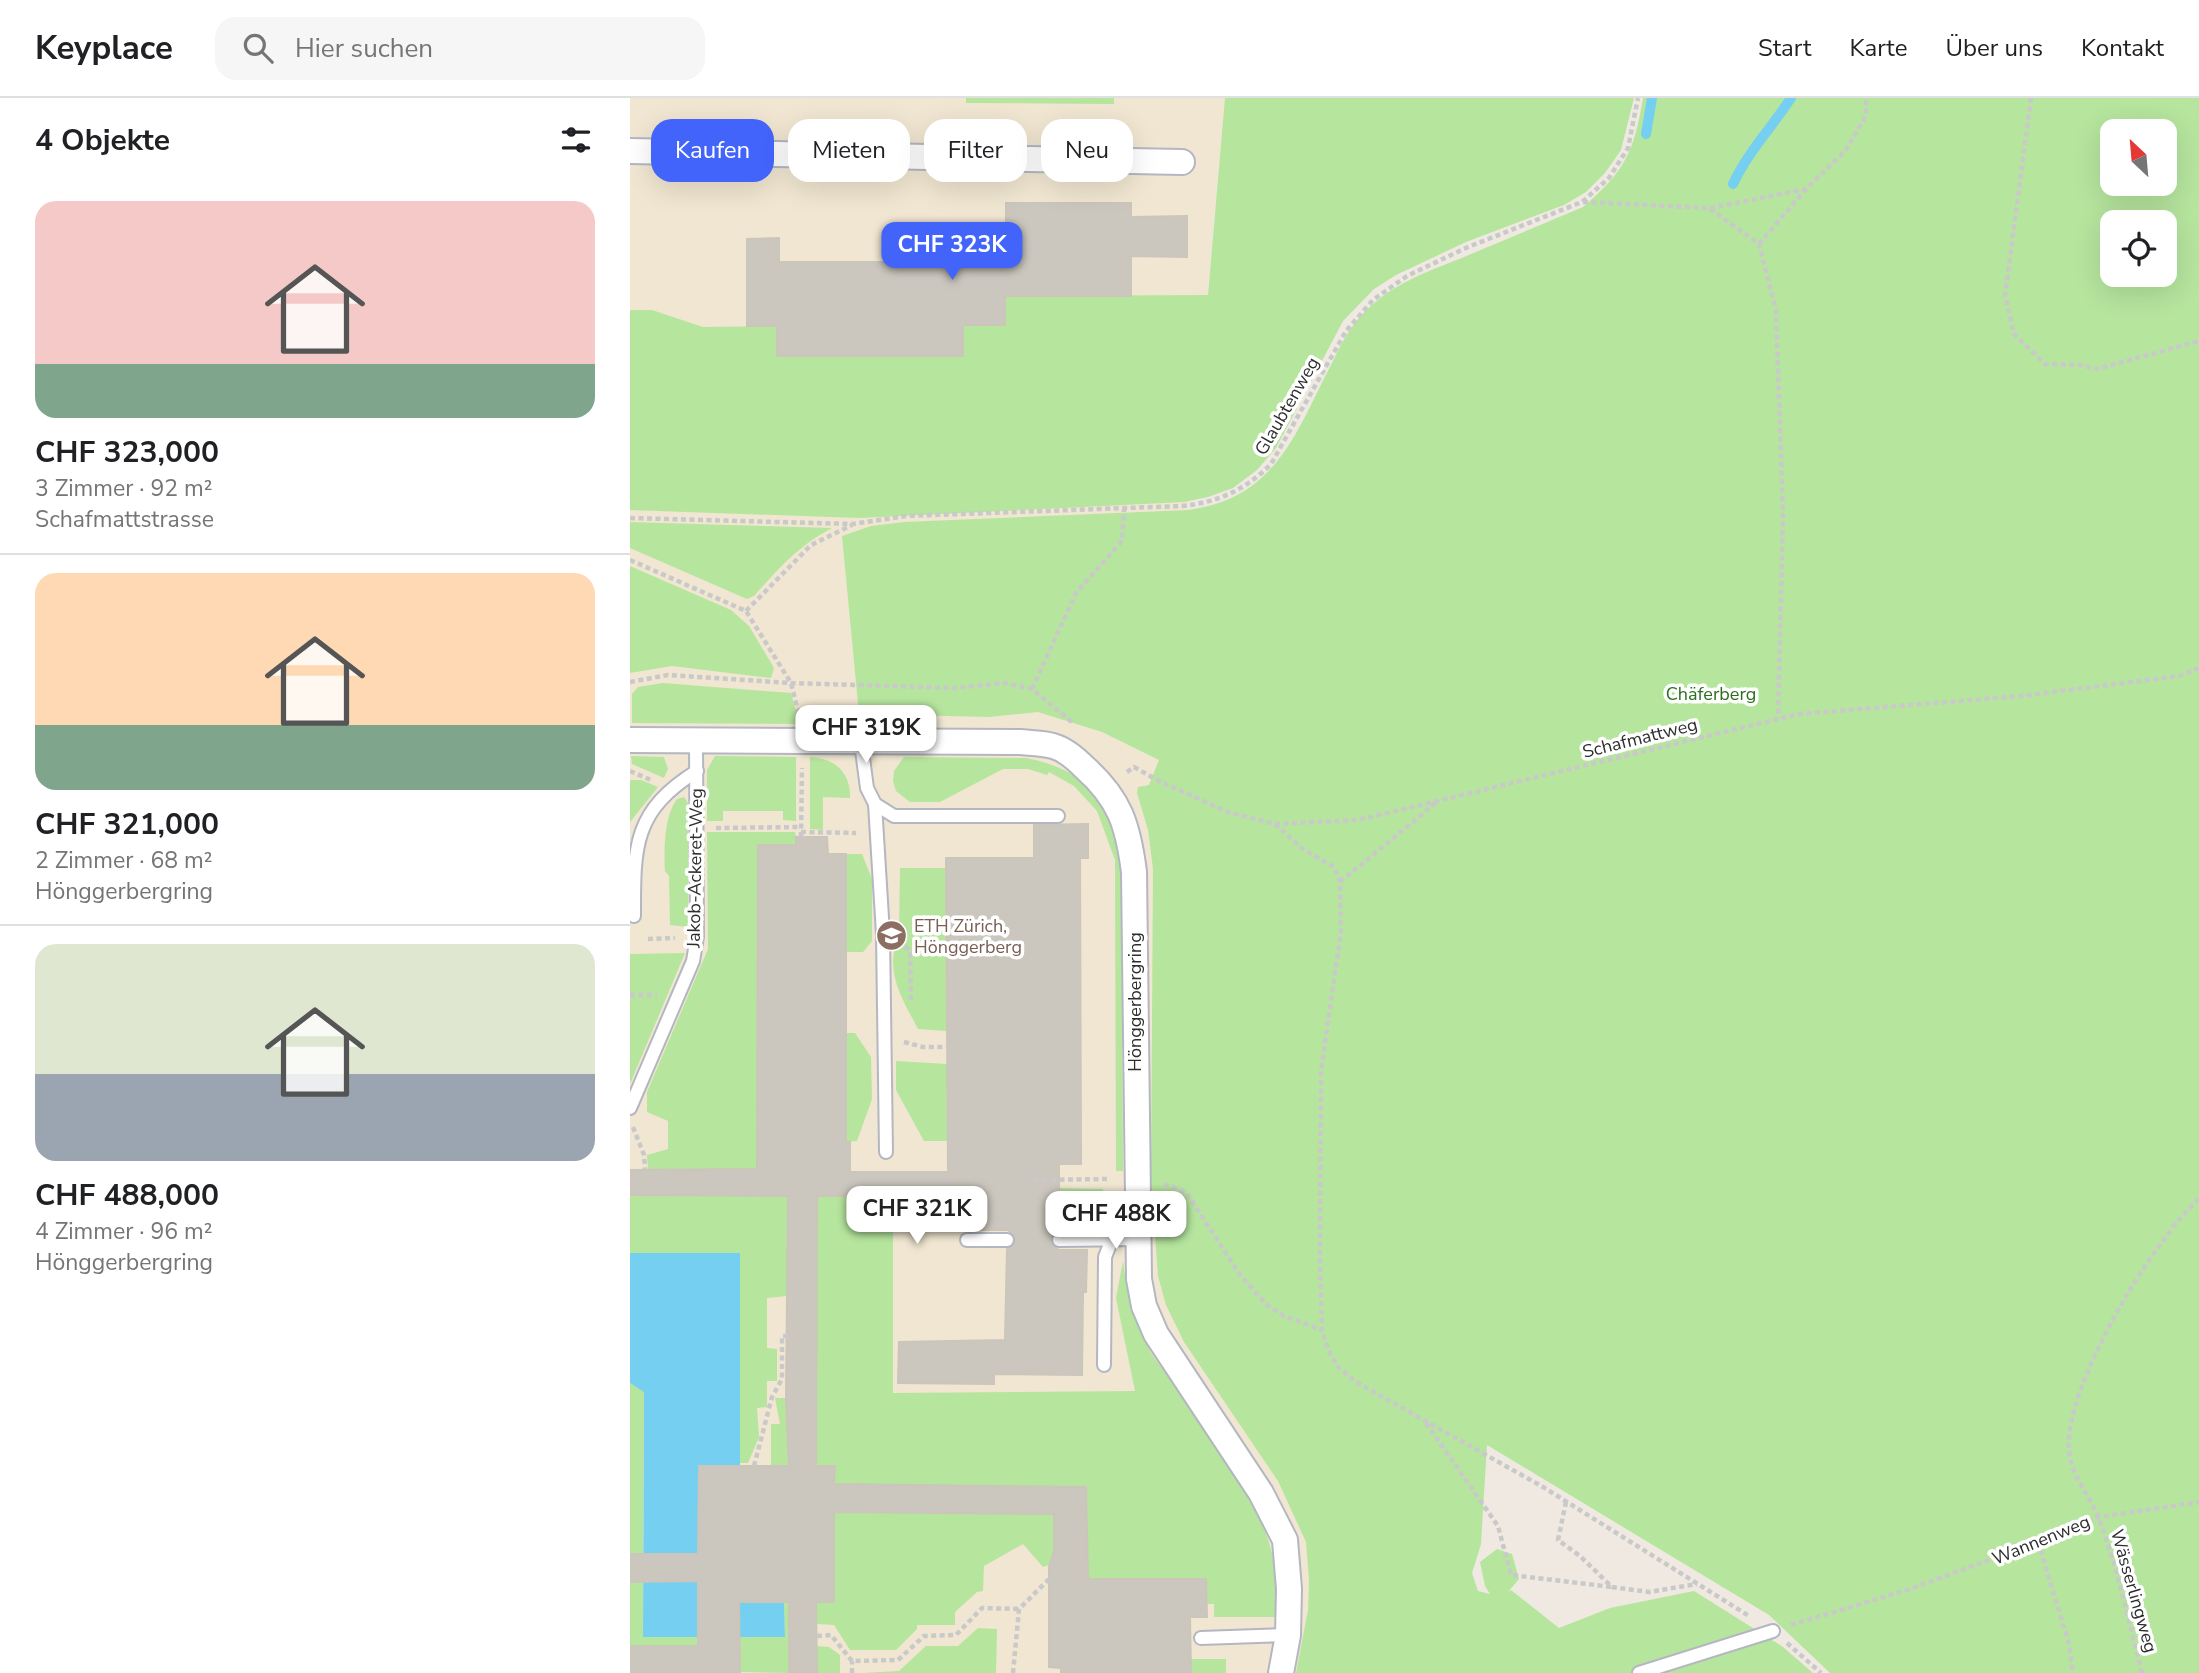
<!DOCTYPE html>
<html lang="de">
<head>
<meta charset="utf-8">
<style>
  :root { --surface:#fff; --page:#f6f6f6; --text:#202124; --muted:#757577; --line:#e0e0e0; --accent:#4264fb }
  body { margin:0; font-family:"Nunito Sans",sans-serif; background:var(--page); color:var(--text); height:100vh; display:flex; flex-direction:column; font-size:26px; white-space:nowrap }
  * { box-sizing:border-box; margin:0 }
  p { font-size:23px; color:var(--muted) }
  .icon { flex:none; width:38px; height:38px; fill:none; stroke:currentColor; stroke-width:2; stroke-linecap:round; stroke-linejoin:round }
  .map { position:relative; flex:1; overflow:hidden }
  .panel { display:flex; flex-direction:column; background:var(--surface); width:630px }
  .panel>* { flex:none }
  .banner { position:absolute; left:21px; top:21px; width:665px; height:63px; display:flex; gap:14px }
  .needle { width:46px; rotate:334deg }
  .buttons { position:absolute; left:1470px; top:21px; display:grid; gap:14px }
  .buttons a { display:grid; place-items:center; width:77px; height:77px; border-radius:14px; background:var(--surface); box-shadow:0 7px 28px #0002; font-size:35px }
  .price { position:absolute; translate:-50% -60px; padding:0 16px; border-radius:14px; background:#fff; color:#222; font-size:23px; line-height:46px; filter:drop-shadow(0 2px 4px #0008) }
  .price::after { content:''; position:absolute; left:50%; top:42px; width:21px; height:16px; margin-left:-10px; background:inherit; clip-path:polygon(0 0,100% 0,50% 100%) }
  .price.current { background:var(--accent); color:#fff }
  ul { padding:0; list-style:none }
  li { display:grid; align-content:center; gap:14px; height:371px; padding:0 35px }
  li+li { border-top:2px solid var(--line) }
  li span { display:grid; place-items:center; height:217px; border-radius:21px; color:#555 }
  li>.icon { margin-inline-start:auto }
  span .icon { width:126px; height:126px; fill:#fffc; stroke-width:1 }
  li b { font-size:30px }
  h2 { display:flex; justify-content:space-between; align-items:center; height:84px; padding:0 35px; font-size:30px }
  .pill { padding:0 24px; border-radius:21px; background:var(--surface); box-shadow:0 7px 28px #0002; font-size:24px; line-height:63px }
  .pill.current { background:var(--accent); color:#fff }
  header { display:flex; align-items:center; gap:42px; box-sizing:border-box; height:98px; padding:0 35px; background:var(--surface); border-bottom:2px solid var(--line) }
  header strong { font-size:33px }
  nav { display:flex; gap:38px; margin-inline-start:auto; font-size:24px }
  .search { width:490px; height:63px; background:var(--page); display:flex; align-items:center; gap:18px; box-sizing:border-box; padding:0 24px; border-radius:21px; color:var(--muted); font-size:26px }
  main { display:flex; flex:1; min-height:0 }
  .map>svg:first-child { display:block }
</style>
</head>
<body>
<header>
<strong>Keyplace</strong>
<div class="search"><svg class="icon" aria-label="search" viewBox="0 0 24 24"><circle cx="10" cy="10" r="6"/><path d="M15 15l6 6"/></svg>Hier suchen</div>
<nav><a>Start</a><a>Karte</a><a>Über uns</a><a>Kontakt</a></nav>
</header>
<main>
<section class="panel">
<h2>4 Objekte<svg class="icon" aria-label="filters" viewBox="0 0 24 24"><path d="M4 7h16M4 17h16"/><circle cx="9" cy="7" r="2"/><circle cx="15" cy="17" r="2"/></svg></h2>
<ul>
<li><span style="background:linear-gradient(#f6c9c9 75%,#7fa58c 0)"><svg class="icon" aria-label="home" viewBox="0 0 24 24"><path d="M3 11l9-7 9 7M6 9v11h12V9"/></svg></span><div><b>CHF 323,000</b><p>3 Zimmer · 92 m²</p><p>Schafmattstrasse</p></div></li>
<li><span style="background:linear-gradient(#ffd9b3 70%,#7fa58c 0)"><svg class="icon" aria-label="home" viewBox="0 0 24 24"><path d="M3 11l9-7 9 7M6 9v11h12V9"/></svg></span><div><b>CHF 321,000</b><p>2 Zimmer · 68 m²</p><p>Hönggerbergring</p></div></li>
<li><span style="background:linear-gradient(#dfe7d0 60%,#9aa5b1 0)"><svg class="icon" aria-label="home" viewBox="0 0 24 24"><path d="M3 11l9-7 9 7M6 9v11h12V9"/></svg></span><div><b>CHF 488,000</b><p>4 Zimmer · 96 m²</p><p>Hönggerbergring</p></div></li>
</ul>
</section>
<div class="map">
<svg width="1569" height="1575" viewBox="0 0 1569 1575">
  <rect width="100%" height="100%" fill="#efe9e1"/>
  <path fill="#f0e6d1" d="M 0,0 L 595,0 L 558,412 L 274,424 L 241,428 L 212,438 L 229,616 L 359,619 L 408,614 L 472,634 L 529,662 L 519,687 L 513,687 L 509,702 L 518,732 L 523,771 L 523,905 L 554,1244 L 648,1383 L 676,1444 L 679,1482 L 678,1512 L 666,1575 L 0,1575 Z"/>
  <g fill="#b6e59e" fill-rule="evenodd">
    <path d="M 336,0 L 484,0 L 484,6 L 336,5 Z"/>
    <path d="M 595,0 L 1004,0 L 991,52 L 975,75 L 956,94 L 934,107 L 836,144 L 766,177 L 744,191 L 713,223 L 646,350 L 627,372 L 603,390 L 578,399 L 554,404 L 230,420 L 0,412 L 0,212 L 22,212 L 73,229 L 147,228 L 148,258 L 333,258 L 333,227 L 375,227 L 375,198 L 578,197 Z"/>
    <path d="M 1013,0 L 1569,0 L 1569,1575 L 1200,1575 L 1139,1517 L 857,1347 L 851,1446 L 842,1475 L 848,1493 L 860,1496 L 855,1488 L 850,1464 L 867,1451 L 882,1456 L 889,1481 L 878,1494 L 881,1492 L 929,1530 L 980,1510 L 1064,1493 L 1153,1549 L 1183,1575 L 666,1575 L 678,1512 L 679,1482 L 676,1444 L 648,1383 L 554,1244 L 536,1207 L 528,1178 L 521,1081 L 523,771 L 518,732 L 507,695 L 508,689 L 519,687 L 529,662 L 472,634 L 408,614 L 359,619 L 229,616 L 212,438 L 241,428 L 274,424 L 558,412 C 646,401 666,334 702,265 C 712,244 723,223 741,208 C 768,183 802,172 834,159 C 874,142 913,126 953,109 C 995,73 1004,54 1013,0 ZM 1482,33 L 1535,33 L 1535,86 L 1482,86 ZM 1482,124 L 1535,124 L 1535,177 L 1482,177 Z"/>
    <path d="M 0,424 L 202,430 C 169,447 148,471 124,498 L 117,501 L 0,450 Z"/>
    <path d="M 0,468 L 101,512 L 119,528 L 144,570 L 141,580 L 42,568 L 0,575 Z"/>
    <path d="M 33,585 L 161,595 L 169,626 L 2,625 L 2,596 L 8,589 Z"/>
    <path d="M 1,658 L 34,659 L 38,671 L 34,680 L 2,666 Z"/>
    <path d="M 85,658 L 166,659 L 166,723 L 153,722 L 153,713 L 93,713 L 93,723 L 77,723 L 77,672 Z"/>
    <path d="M 180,659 C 204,660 221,674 220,700 L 193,699 L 193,732 L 180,731 Z"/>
    <path d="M 274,659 L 396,660 C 422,665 449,675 466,697 C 502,742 492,855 492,912 C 492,966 493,1019 493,1073 L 486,1073 L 485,762 L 467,713 L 444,688 L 419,674 L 417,677 L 398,671 L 373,671 L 310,704 L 280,704 L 266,693 L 263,683 L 264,673 Z"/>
    <path d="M 0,682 L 11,682 L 28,689 L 0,724 Z"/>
    <path d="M 54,699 L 58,705 L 58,829 L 40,827 L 39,778 L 35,773 C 34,752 34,718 47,701 Z"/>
    <path d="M 77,734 L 165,734 L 166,739 L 127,1071 L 18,1072 L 17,1057 L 38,1051 L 38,1023 L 17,1014 L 17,994 L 78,851 Z"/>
    <path d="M 216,756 L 232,756 L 242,781 L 242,843 L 233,854 L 216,854 Z"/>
    <path d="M 270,770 L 317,770 L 317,933 L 288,931 C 273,902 253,872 269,839 Z"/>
    <path d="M 55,855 L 0,986 L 0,856 Z"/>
    <path d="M 216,935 L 225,935 L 241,959 L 242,1001 L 227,1043 L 216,1044 Z"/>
    <path d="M 266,963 L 317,966 L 318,1043 L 294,1043 L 266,992 Z"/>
    <path d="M 429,1090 L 473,1091 L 473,1132 L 429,1132 Z"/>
    <path d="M 0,1097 L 158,1098 L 157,1198 L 137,1200 L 137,1250 L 147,1251 L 147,1283 L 137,1283 L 137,1309 L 127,1310 L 129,1339 L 118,1365 L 110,1365 L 110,1156 L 0,1155 Z"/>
    <path d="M 187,1098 L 263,1098 L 263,1295 L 505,1293 L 486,1200 L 493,1163 C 497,1196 505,1225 521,1255 C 563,1316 627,1387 643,1460 C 647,1479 645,1500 645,1519 L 584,1519 L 584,1506 L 576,1506 L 576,1481 L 458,1481 L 456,1389 L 204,1386 L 204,1368 L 186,1368 Z"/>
    <path d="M 0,1285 L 14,1293 L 13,1456 L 0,1456 Z"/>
    <path d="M 145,1300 L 156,1300 L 159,1368 L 141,1367 L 141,1326 L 150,1326 Z"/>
    <path d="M 204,1414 L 424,1416 L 425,1465 L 413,1469 L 393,1446 L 354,1468 L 353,1493 L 347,1494 L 325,1514 L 325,1527 L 287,1527 L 287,1531 L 266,1552 L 220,1552 L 204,1527 L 187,1526 L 187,1504 L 204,1504 Z"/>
    <path d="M 13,1482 L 13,1538 L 155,1539 L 154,1504 L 159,1504 L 159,1575 L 110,1574 L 109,1547 L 1,1548 L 0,1560 L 0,1484 Z"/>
    <path d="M 348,1530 L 367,1531 L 366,1575 L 233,1575 L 269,1573 L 296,1548 L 328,1548 Z"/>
    <path d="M 187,1548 L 199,1549 L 210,1557 L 210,1575 L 187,1575 Z"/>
    <rect x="561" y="1561" width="35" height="14"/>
  </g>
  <path fill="#75cff0" d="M 0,1155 L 110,1155 L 110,1368 L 69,1368 L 68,1504 L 154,1504 L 155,1539 L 13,1539 L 14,1294 L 0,1285 Z"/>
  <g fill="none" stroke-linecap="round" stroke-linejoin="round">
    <g stroke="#75cff0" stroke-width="10">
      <path d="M 1016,36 L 1022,0"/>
      <path d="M 1103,86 C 1118,54 1142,29 1161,0"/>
    </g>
  </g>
  <g fill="#cbc7bf" stroke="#cbc5ba" stroke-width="2">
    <path d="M 376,105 L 501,105 L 501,119 L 557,118 L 557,159 L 501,158 L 501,198 L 375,198 L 375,227 L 333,227 L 333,258 L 147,258 L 147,228 L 117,228 L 117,141 L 149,140 L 149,164 L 334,164 L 334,151 L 376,151 Z"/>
    <path d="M 458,726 L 458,760 L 450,760 L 451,1066 L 429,1066 L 429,1133 L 424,1135 L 420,1141 L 422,1147 L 429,1152 L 457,1152 L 456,1194 L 453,1194 L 452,1277 L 364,1276 L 364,1286 L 268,1285 L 269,1244 L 375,1242 L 377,1151 L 384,1147 L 385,1138 L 378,1132 L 278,1132 L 278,1098 L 187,1098 L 186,1368 L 205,1368 L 204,1386 L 456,1389 L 458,1481 L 576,1481 L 577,1519 L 560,1519 L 561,1575 L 431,1575 L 431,1570 L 419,1569 L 419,1469 L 424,1453 L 424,1416 L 204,1414 L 204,1504 L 186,1504 L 187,1575 L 159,1575 L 159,1504 L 109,1504 L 110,1575 L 0,1575 L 0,1548 L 68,1548 L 68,1483 L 0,1484 L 0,1456 L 68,1456 L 69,1368 L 159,1368 L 156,1300 L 158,1098 L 0,1097 L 0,1072 L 127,1071 L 128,747 L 166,747 L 166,739 L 197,739 L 198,756 L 216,756 L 216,1044 L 220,1044 L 220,1074 L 318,1074 L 316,760 L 404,760 L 404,727 Z"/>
  </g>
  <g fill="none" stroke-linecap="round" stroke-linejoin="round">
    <defs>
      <g id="service">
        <path d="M 231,645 L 237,690 L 245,706 L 264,718 L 428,718"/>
        <path d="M 245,706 L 253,836 L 256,1054"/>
        <path d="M 4,818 C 4,748 3,713 67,673"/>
        <path d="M 0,1010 L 63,863 L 67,839 L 66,643"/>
        <path d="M 337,1142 L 377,1142"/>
        <path d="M 429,1142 L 509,1141"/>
        <path d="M 474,1267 L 475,1159 L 482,1141"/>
        <path d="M 571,1540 L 658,1537"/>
        <path d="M 1009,1575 L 1143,1533"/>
      </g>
      <g id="minor">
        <path d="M 0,53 L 552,64"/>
        <path d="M 0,642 L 390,644 C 400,645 413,645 423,648 C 434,651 446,661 454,669 C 490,701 498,727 504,774 L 509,1181 L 514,1208 L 526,1236 L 631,1395 L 655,1442 L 659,1491 L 658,1537 L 651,1575"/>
      </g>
    </defs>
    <use href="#service" stroke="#b4b7c1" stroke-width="16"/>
    <use href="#minor" stroke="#b4b7c1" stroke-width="28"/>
    <g stroke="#c9c9c9" stroke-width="4.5" stroke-dasharray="5 3.5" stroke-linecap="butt">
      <path d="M 1401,0 L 1375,197 L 1384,236 L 1415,266 L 1450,267 L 1467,271 L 1569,243"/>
      <path d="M 953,104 L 1079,110 L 1129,146 L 1146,212 L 1153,417 L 1148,620"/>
      <path d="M 1080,110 L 1176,91 L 1215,53 L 1236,18 L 1236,0"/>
      <path d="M 1129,146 L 1176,91"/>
      <path d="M 0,420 L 223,426 L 276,418 L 552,408 C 589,404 615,392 641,366 L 716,233 L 743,202 L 777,178 L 838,149 L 952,104 L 979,80 L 998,50 L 1008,0"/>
      <path d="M 0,462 L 116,513 L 161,585 L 169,617"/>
      <path d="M 116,513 L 181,447 L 222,427"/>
      <path d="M 0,584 L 38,577 L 161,585 L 324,590 L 375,585 L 402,591 L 443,625"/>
      <path d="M 402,591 L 446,495 L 492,443 L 494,411"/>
      <path d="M 0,673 L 23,683"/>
      <path d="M 497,674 L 504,669 L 529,683 L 598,714 L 645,726 L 728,722 L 1169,616 L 1391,598 L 1549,578 L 1569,570"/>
      <path d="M 645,726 L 673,751 L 704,769 L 710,784 L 711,833 L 691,973 L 690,1163 L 692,1232 L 698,1252 L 709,1270 L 726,1284 L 913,1389 L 1119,1518"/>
      <path d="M 86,730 L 171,729"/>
      <path d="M 171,734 L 226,735"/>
      <path d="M 171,739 L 172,670"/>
      <path d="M 710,784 L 807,704"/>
      <path d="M 18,841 L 45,840"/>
      <path d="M 275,849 L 280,852 L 281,902"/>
      <path d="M 0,897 L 27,897"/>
      <path d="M 274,944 L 293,949 L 318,949"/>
      <path d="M 3,1029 L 14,1057 L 15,1071"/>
      <path d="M 404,1082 L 480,1081"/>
      <path d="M 534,1086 L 556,1094 L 610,1177 L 637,1207 L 654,1218 L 692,1232"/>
      <path d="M 796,1325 L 868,1428 L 881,1477 L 982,1489"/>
      <path d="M 124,1368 L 142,1299 L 152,1281 L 152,1238 L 158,1238"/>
      <path d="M 936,1404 L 928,1442 L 950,1458 L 982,1489 L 1019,1494 L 1067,1486"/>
      <path d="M 1408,1444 L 1439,1546 L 1443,1575"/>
      <path d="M 1161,1527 L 1277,1492 L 1408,1444 L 1468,1419 L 1569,1404"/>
      <path d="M 187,1538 L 201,1537 L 222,1563 L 268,1562 L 294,1538 L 326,1537 L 352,1510 L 389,1511"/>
      <path d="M 1157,1545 L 1191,1575"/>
      <path d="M 222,1575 L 222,1563"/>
      <path d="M 383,1575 L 389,1511 L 419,1481"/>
      <path d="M 1512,1575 C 1499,1526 1487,1467 1469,1421 C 1459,1396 1442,1380 1439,1353 C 1432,1292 1524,1140 1569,1101"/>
    </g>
    <use href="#service" stroke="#fff" stroke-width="12"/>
    <use href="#minor" stroke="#fff" stroke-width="24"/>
  </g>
  <defs>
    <symbol id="university-disc" viewBox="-11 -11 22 22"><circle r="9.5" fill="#8d6e63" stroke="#fff"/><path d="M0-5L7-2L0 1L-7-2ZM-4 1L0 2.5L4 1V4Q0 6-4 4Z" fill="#fff"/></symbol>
  </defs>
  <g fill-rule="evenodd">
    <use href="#university-disc" x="244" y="820" width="35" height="35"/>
  </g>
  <g text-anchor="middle" stroke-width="7" stroke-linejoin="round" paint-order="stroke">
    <g font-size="18" fill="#2e2e2e" stroke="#fff">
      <text transform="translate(657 308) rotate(-60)" y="6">Glaubtenweg</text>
      <text transform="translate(1010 640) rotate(-14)" y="6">Schafmattweg</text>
      <text transform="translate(65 770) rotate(-89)" y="6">Jakob-Ackeret-Weg</text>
      <text transform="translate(505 904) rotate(-90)" y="6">Hönggerbergring</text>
      <text transform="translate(1411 1442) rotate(-22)" y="6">Wannenweg</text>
      <text transform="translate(1504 1493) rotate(74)" y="6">Wässerlingweg</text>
    </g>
    <g font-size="18" fill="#2c6e1b" stroke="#fff">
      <text x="1081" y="602">Chäferberg</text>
    </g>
    <g font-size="18" fill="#785e54" stroke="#fff" text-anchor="start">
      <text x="284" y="834">ETH Zürich,<tspan x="284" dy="21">Hönggerberg</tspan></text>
    </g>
  </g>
</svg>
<div class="buttons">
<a><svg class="needle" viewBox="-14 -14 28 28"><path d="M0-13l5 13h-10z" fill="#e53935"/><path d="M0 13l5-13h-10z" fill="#757577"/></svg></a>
<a><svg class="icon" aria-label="locate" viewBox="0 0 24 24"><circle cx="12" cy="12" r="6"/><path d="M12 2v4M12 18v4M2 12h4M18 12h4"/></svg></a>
</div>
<b class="price current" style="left:322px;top:184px">CHF 323K</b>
<b class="price" style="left:236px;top:667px">CHF 319K</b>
<b class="price" style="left:287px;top:1148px">CHF 321K</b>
<b class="price" style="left:486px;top:1153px">CHF 488K</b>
<div class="banner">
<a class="pill current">Kaufen</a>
<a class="pill">Mieten</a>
<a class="pill">Filter</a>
<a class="pill">Neu</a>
</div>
</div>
</main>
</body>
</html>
